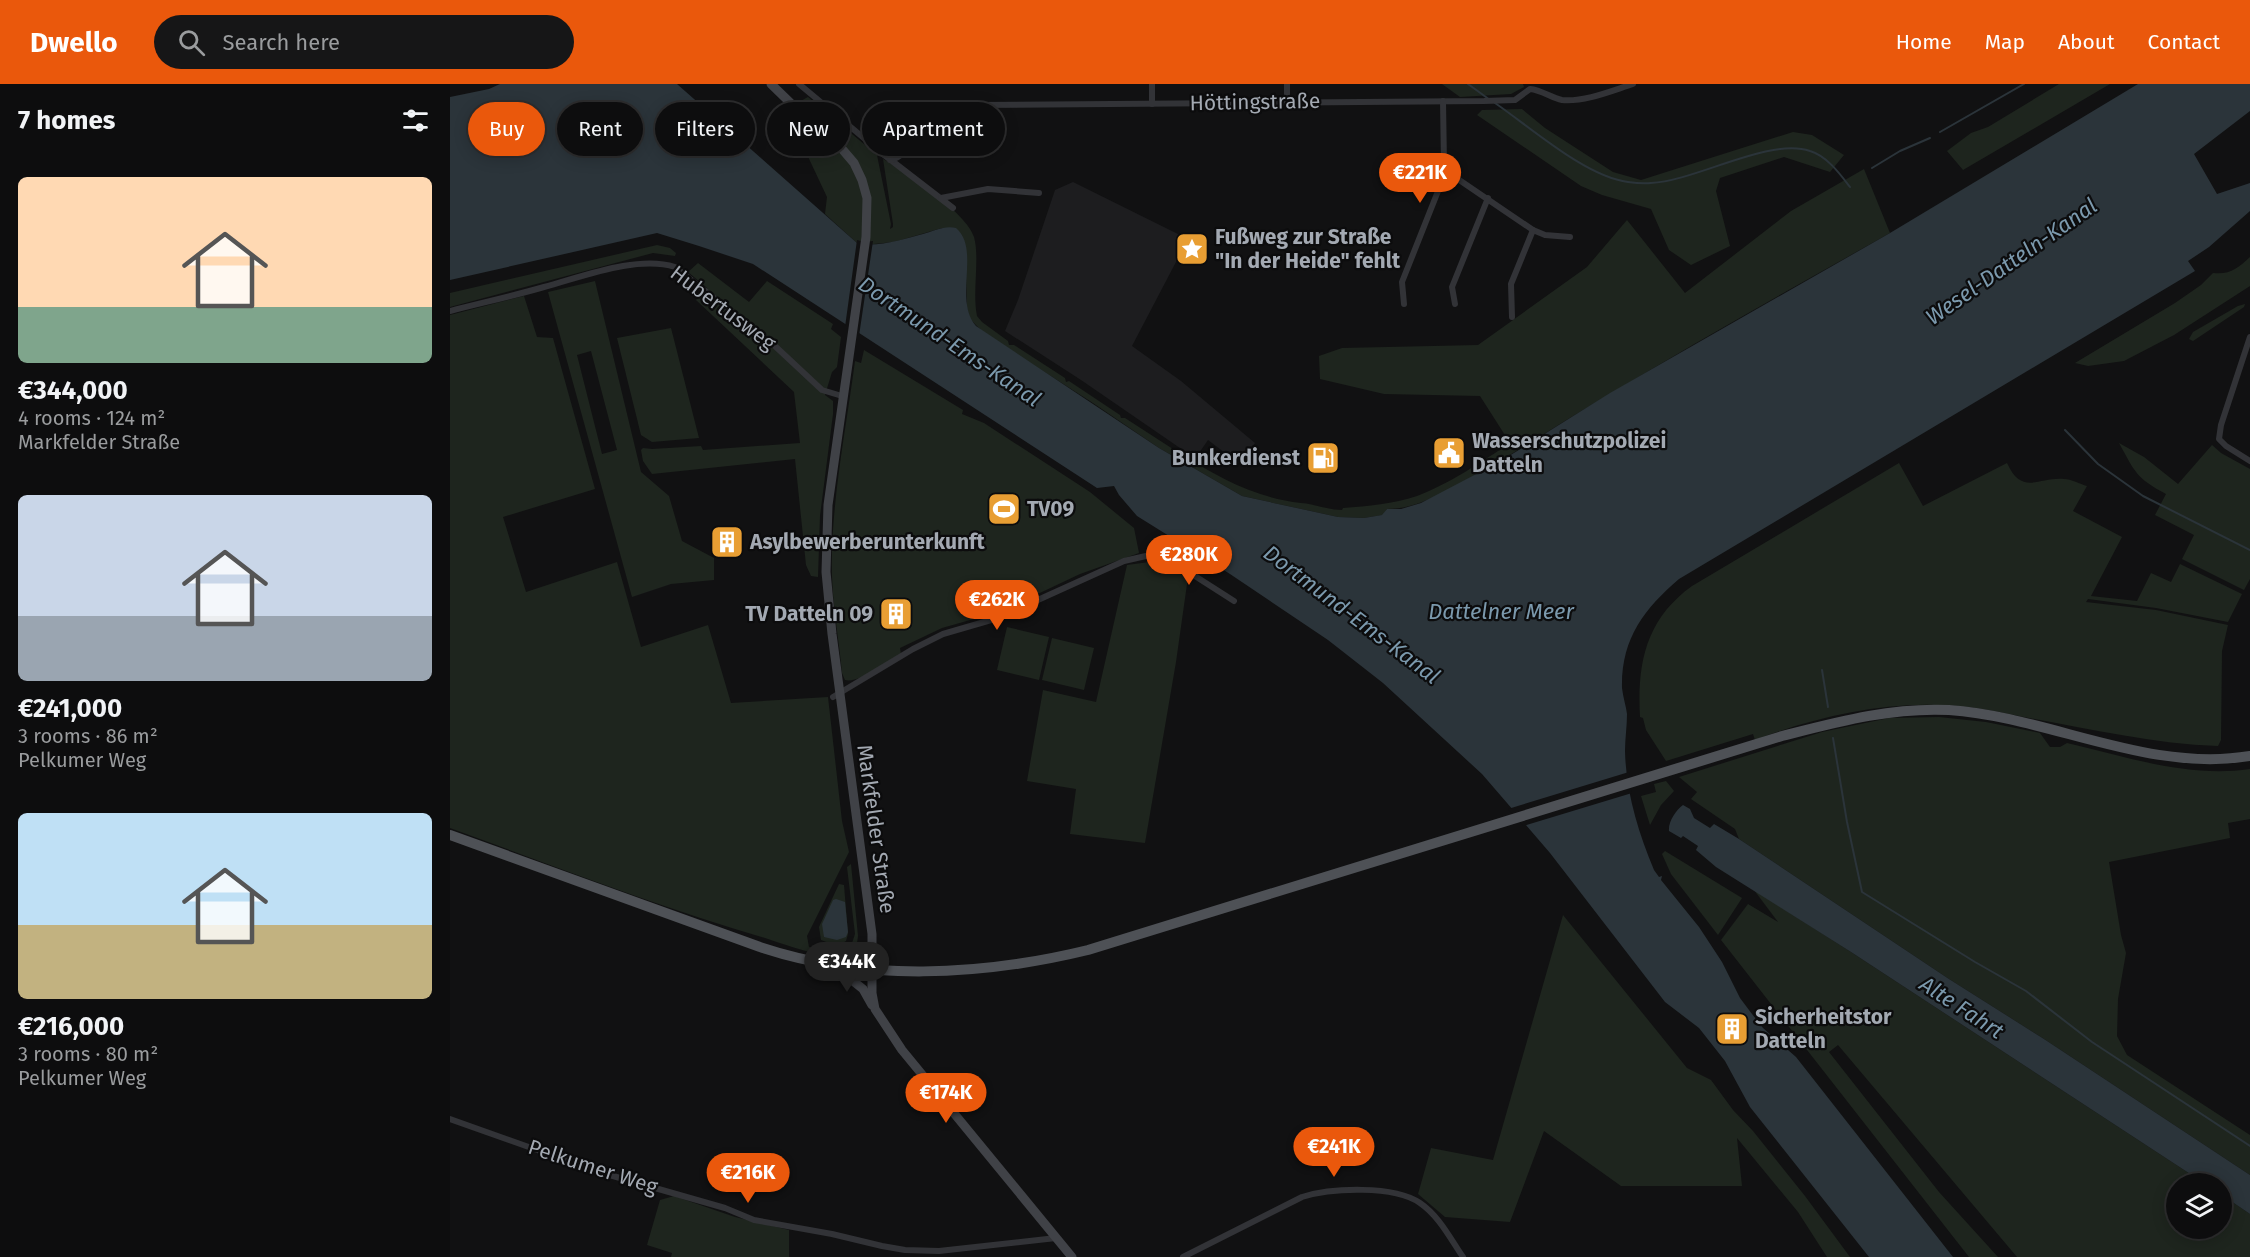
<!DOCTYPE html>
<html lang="en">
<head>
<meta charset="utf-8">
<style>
  :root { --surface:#0d0d0e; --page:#161617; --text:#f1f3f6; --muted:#9a9c9e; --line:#2d2d2e; --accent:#ea580c }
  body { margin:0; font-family:"Fira Sans",sans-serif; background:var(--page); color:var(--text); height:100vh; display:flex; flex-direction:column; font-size:22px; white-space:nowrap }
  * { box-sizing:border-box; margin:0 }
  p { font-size:20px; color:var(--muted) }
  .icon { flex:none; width:33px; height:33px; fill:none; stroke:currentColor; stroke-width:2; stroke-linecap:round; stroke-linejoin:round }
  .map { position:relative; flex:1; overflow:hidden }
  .sheet { display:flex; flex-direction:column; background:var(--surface); width:450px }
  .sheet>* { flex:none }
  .guide { position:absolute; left:18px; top:18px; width:570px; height:54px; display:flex; gap:12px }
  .controls { position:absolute; left:1716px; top:1089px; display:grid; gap:12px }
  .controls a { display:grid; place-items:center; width:66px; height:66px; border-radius:50%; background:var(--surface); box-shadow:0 3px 15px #0003,0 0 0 2px var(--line); font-size:30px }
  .price { position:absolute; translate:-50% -51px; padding:0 14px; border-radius:21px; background:var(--accent); color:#fff; font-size:20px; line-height:39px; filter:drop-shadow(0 2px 3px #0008) }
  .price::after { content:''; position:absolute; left:50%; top:36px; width:18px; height:14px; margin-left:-9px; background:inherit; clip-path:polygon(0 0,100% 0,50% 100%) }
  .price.selected { background:#222; color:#fff }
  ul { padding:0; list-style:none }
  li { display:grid; align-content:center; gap:12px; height:318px; padding:0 18px }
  li span { display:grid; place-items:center; height:186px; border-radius:9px; color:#555 }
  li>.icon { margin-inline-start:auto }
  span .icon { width:108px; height:108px; fill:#fffc; stroke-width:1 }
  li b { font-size:26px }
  h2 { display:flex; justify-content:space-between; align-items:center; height:72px; padding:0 18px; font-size:26px }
  .pill { padding:0 21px; border-radius:27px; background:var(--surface); box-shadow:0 3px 15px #0003,0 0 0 2px var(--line); font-size:21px; line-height:54px }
  .pill.selected { background:var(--accent); color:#fff }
  header { display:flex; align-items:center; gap:36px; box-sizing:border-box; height:84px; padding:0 30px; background:var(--accent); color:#fff }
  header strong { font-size:28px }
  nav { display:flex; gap:33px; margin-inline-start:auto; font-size:21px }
  .search { width:420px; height:54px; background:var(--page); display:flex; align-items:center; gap:15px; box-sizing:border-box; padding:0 21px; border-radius:33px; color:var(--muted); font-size:22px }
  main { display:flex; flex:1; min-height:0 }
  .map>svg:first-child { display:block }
</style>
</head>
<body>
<header>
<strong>Dwello</strong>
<div class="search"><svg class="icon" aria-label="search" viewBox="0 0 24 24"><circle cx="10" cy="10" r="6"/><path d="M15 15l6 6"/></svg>Search here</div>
<nav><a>Home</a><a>Map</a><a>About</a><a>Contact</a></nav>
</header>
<main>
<section class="sheet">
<h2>7 homes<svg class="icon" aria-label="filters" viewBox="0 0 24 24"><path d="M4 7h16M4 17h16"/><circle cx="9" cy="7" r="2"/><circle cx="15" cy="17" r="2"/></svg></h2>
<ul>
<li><span style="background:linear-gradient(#ffd9b3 70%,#7fa58c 0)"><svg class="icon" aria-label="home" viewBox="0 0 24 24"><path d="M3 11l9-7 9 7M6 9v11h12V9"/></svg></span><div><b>€344,000</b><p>4 rooms · 124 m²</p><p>Markfelder Straße</p></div></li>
<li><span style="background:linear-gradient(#c9d6e8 65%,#9aa5b1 0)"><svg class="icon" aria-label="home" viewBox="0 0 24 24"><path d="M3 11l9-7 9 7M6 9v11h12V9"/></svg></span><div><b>€241,000</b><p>3 rooms · 86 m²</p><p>Pelkumer Weg</p></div></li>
<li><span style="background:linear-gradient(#bfe0f5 60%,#c2b280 0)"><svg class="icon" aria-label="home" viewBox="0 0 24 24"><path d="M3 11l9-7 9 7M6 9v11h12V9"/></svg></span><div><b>€216,000</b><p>3 rooms · 80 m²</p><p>Pelkumer Weg</p></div></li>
</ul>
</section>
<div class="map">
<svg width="1800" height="1173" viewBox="0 0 1800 1173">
  <rect width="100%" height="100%" fill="#111112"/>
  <path fill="#1d1d1f" d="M 623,98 L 738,155 L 682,262 L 731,297 L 805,359 L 791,381 L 758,356 L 747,372 L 743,373 L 631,296 L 555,247 L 568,216 L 605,106 Z"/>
  <g fill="#1e251e" fill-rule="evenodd">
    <path d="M 992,0 L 1073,0 L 1074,3 L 1061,10 L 1010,13 Z"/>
    <path d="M 1609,0 L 1660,0 L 1513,86 L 1497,67 L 1521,49 L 1538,43 Z"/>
    <path d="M 358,13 L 427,71 L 441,140 L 440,145 L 443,143 L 443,140 L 433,75 C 455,87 517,129 524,153 C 530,175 522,207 527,232 L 532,238 L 558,257 L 559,261 L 564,261 L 615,294 L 616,298 L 619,297 L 670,331 L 671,334 L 675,334 L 726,367 L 726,370 L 729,369 C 770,394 803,413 851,419 C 865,420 878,426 892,426 L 893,424 C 918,422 943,420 967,412 C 997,401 1033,377 1060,359 L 1030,312 L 934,310 L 870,295 L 869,272 L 892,264 L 1028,261 L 1137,183 L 1177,136 L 1235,209 L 1341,127 L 1414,85 L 1440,149 C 1344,203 1249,256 1155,313 C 1108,340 1066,369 1018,395 C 992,409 967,425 937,425 L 933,431 L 914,434 L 888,433 L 792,412 L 709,364 L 643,319 L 535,250 L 520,235 L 517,224 L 515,159 L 509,149 L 492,144 L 444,158 L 414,161 L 407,159 L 375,130 L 377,113 L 353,62 L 337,50 C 339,34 342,20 358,13 Z"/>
    <path d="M 1072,25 L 1095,44 L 1163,88 L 1191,96 L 1343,48 L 1362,51 L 1394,71 L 1380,88 L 1334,73 L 1270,94 L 1266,107 L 1280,162 L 1241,181 L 1219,166 L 1201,125 L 1152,111 L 1131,102 L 1027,31 L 1032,26 Z"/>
    <path d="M 207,161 L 220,164 L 226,169 L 225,172 L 203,169 L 0,223 L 0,209 Z"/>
    <path d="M 1800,173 L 1800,202 L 1724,251 L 1674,277 L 1638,282 L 1625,279 L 1725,219 L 1751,201 L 1763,189 C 1780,191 1788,184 1800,173 Z"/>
    <path d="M 248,179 L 299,218 L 317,197 L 383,240 L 381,245 L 391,253 L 387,283 L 382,288 L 375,311 L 383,317 L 383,330 L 370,432 L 368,493 L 361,492 L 356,481 L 345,375 L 202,390 L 193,377 L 191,366 L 193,364 L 202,365 L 251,362 L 253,366 L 350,359 L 344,308 L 246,216 L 257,204 L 238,188 Z"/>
    <path d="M 145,197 L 191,388 L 219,412 L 232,457 L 264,474 L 264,496 L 221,500 L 182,513 L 98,208 ZM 141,267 L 167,366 L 152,370 L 127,271 Z"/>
    <path d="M 74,212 L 87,253 L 103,254 L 145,405 L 53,433 L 76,508 L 167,478 L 191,563 L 258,541 L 281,619 L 378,613 L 392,737 L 399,768 L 357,852 L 359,863 L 385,868 L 396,866 L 401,862 L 405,850 L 397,783 L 401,780 L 408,852 C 407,860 406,872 395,873 C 375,875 336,861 315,854 C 209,823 104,782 0,744 L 0,231 Z"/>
    <path d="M 1795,220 L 1794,223 L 1743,257 L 1739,255 L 1743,248 L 1788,222 Z"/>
    <path d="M 221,244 L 249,354 L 202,358 L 191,351 L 167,254 Z"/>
    <path d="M 414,266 L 513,326 L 512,330 L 534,339 L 640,408 L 684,444 L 689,469 L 630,490 L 552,527 L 492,544 L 450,564 L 451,570 C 438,577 409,600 395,596 L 392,589 C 389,557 383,524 382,492 C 380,423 396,346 405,277 L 411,279 Z"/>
    <path d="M 1669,359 L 1694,373 L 1728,400 L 1762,361 L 1771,369 L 1800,385 L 1800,495 L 1794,506 L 1732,475 L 1744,451 L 1705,431 L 1716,410 C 1686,394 1685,388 1669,359 Z"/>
    <path d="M 1449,379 L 1473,422 L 1557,379 C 1572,412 1588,393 1614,395 C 1621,395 1630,400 1637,402 L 1623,427 L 1672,453 L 1641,512 L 1687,517 L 1701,489 L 1721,498 L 1730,480 L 1792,510 L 1778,538 L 1706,524 L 1638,515 L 1636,518 L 1706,526 L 1778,541 L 1772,567 L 1771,656 L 1768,662 C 1704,660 1641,645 1579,634 C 1549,628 1519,621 1488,621 C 1426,619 1363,634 1305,656 L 1303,650 L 1216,677 L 1196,646 L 1193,634 L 1190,633 C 1187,579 1196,535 1242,502 Z"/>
    <path d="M 707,477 L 738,493 L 726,578 L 695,759 L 620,750 L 626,705 L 577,697 L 593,606 L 646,618 L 677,481 Z"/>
    <path d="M 557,543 L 599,553 L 589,596 L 547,586 Z"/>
    <path d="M 602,554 L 644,564 L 634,606 L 592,596 Z"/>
    <path d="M 1489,633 L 1536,638 L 1590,649 L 1600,663 L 1610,663 L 1617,659 C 1677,673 1738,694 1800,685 L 1800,735 L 1778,739 L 1780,754 L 1659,778 L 1671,851 L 1676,869 L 1668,915 L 1667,952 L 1677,971 L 1800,1051 L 1800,1091 L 1594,955 L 1499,895 L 1289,755 L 1285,745 L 1241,715 L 1247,708 L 1229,693 L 1372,648 L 1439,634 Z"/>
    <path d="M 1216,697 L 1224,707 L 1211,721 L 1200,741 L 1191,712 L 1206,708 L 1204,700 Z"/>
    <path d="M 1215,767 L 1292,814 L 1268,851 L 1221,790 L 1212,770 Z"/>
    <path d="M 389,800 L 394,801 L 398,850 L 396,857 L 387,862 L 371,856 L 369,843 Z"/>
    <path d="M 1304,806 L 1401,868 L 1754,1099 L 1726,1100 L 1726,1144 L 1772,1144 L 1772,1111 L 1800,1130 L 1800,1173 L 1567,1173 L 1388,961 L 1379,968 L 1489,1108 L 1548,1173 L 1519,1173 L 1271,856 L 1298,820 L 1328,838 Z"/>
    <path d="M 1113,831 L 1237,984 L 1261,996 L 1283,1026 L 1303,1047 L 1355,1112 L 1400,1173 L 1377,1173 L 1348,1128 L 1287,1054 L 1292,1102 L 1171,1102 L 1094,1047 L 1060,1138 L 995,1133 L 968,1110 L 981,1064 L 1043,1076 Z"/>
    <path d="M 224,1112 L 285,1133 L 339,1146 L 339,1173 L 221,1173 L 222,1169 L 197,1161 L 210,1116 Z"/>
  </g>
  <g fill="#2b343a">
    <path d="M 50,0 L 227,0 L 407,159 C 425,164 455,155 473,150 C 484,147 495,141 506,144 C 531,165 503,216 526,242 L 709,364 L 792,412 L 888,433 L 914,434 L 932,431 L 937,425 L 951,425 L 971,419 L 1051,377 L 1160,309 L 1440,149 L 1688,0 L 1800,0 L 1800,27 L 1744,70 L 1767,110 L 1800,99 L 1800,127 L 1759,163 L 1738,177 L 1745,187 L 1229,495 C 1194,525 1171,555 1172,604 C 1173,613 1176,622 1177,630 C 1177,642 1175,655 1175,667 C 1176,709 1188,747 1204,786 L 1209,793 L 1212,792 L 1211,796 L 1249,843 L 1272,878 L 1290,914 L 1302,930 L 1313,944 L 1346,973 L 1503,1173 L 1419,1173 L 1300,1023 L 1275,977 L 1249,944 L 1215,918 L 1100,769 L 1032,690 L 933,599 L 878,556 L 780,490 L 687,432 L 669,411 L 664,402 L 647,404 L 303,180 L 249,162 L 207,149 L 0,196 L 0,13 L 39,5 Z"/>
    <path d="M 1233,721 L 1240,725 L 1244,734 L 1260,744 L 1264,740 L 1289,755 L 1499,895 L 1594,955 L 1800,1091 L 1800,1130 L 1772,1111 L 1772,1100 L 1754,1099 L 1401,868 L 1266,783 L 1246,766 L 1248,762 L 1233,752 L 1231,754 L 1219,747 C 1218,738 1226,726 1233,721 Z"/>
    <path d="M 386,815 L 395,818 L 398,848 L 396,853 L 387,856 L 374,853 L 372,840 L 383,816 Z"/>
  </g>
  <g fill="#111112">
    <path d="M 407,156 L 414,158 L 423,157 L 409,252 L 395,243 Z"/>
    <path d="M 1179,688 L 1182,709 L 1073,742 L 1058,725 Z"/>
  </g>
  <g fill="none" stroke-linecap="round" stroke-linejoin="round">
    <g stroke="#2b343a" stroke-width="2">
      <path d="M 1018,0 L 1040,16"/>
      <path d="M 1045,19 C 1080,43 1136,93 1178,98 C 1185,99 1193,100 1201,99 C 1246,97 1319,53 1360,67 C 1377,72 1390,90 1400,103"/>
      <path d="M 1490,48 L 1574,0"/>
      <path d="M 1422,84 L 1450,67 L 1480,54"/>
      <path d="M 1615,346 L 1648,380 L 1693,412 L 1800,466"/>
      <path d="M 1372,586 L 1378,623"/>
      <path d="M 1383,654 L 1397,738 L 1412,808 L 1525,878 L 1576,907 L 1642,958 L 1800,1062"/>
    </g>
    <g stroke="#323337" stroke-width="6">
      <path d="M 349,0 L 433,70 L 503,124"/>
      <path d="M 837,0 L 837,18"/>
      <path d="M 702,20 L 702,0"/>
      <path d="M 433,70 L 505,27 L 523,21 L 1034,17 L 1065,16 L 1080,5 C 1092,6 1101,14 1112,16 C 1135,18 1161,7 1183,0"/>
      <path d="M 440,76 C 453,74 455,65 460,54"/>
      <path d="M 996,87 L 1083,146 L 1095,151 L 1120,153"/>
      <path d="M 491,114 L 538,105 L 589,109"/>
      <path d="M 954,220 L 952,198 L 996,87 L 994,81 L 993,17"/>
      <path d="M 1005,220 L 1002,203 L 1038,114"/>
      <path d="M 0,227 C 31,219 63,212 94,203 C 132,193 187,171 225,183 L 326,263 L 372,306 L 392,312"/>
      <path d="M 1062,233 L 1061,200 L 1083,146"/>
      <path d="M 1800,253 L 1771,341 L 1769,355 L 1776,362 L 1800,377"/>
      <path d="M 383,613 L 463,565 L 493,550 L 548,534 L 674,477 L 709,469 L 784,517"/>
      <path d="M 0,1035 L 149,1088 L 275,1124 L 304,1136 L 382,1150 L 432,1162 L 455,1166 L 489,1167 L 606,1154"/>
      <path d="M 733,1173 L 852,1113 C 881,1104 944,1101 970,1119 C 989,1132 1000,1154 1013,1173"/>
    </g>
    <g stroke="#404247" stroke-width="9">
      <path d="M 321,0 L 356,34 L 381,52 L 404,79 L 412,96 L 417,114 L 416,153 L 378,421 L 376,488 L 382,550 L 422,850 L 422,909 L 425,925 L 452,966 L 622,1173"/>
      <path d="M 383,881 L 413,905 L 422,921"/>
    </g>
    <path stroke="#4e5156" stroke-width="10" d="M 0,751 L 310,863 C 415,898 531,892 638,866 L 1332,652 C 1387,638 1442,623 1499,626 C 1600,633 1697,689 1800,672"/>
  </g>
  <defs>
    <symbol id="sight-square" viewBox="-11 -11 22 22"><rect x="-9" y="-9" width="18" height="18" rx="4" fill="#e89e33" stroke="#0c0c0d"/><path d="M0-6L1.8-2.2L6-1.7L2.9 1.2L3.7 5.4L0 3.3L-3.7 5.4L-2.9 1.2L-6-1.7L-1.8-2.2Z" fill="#fff"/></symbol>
    <symbol id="civic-square" viewBox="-11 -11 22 22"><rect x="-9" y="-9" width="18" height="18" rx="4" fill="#e89e33" stroke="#0c0c0d"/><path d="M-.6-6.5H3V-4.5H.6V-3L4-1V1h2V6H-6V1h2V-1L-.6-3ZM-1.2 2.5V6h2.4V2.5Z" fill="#fff"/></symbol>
    <symbol id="fuel-square" viewBox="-11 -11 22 22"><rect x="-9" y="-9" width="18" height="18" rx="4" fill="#e89e33" stroke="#0c0c0d"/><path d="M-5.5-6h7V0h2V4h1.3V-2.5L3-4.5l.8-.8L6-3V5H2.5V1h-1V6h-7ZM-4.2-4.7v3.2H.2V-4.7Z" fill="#fff"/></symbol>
    <symbol id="stadium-square" viewBox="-11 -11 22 22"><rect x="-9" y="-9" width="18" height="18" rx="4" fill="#e89e33" stroke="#0c0c0d"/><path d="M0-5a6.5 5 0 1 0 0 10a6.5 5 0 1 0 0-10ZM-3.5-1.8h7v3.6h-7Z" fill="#fff"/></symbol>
    <symbol id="building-square" viewBox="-11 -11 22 22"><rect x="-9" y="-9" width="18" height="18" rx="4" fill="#e89e33" stroke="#0c0c0d"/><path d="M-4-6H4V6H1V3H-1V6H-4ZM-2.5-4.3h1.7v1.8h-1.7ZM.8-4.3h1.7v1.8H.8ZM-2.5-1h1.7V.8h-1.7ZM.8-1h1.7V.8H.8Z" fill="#fff"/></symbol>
  </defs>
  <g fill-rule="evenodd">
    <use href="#sight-square" x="723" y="146" width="38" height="38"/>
    <use href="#civic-square" x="980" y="350" width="38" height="38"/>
    <use href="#fuel-square" x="854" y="355" width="38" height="38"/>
    <use href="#stadium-square" x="535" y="406" width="38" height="38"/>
    <use href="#building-square" x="258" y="439" width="38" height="38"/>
    <use href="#building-square" x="427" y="511" width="38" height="38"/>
    <use href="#building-square" x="1263" y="926" width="38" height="38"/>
  </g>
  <g text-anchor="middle" stroke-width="4.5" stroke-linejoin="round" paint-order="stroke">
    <g font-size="21" fill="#a3a9b2" stroke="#0c0c0d">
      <text transform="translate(805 18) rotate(-1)" y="7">Höttingstraße</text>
      <text transform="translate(273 224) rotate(37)" y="7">Hubertusweg</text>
      <text transform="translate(426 745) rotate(82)" y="7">Markfelder Straße</text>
      <text transform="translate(143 1083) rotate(18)" y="7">Pelkumer Weg</text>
    </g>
    <g font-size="21" font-weight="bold" fill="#a3a9b2" stroke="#0c0c0d" text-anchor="start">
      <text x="765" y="160">Fußweg zur Straße<tspan x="765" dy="24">"In der Heide" fehlt</tspan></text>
      <text x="1022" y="364">Wasserschutzpolizei<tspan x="1022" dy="24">Datteln</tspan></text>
      <text x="850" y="381" text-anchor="end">Bunkerdienst</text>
      <text x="577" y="432">TV09</text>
      <text x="300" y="465">Asylbewerberunterkunft</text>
      <text x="423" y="537" text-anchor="end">TV Datteln 09</text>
      <text x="1305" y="940">Sicherheitstor<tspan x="1305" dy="24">Datteln</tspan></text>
    </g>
    <g font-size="22" font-style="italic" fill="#7b99ad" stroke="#0c0c0d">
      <text transform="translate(1561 177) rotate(-35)" y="8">Wesel-Datteln-Kanal</text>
      <text transform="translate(500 257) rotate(34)" y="8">Dortmund-Ems-Kanal</text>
      <text x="1051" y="535">Dattelner Meer</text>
      <text transform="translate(902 530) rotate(37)" y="8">Dortmund-Ems-Kanal</text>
      <text transform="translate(1512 923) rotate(33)" y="8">Alte Fahrt</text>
    </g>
  </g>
</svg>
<div class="controls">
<a><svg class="icon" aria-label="layers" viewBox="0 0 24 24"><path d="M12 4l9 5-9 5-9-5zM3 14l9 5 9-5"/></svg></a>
</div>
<b class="price" style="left:970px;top:120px">€221K</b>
<b class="price" style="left:739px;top:502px">€280K</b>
<b class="price" style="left:547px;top:547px">€262K</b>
<b class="price selected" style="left:397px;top:909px">€344K</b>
<b class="price" style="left:496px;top:1040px">€174K</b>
<b class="price" style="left:884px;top:1094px">€241K</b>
<b class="price" style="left:298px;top:1120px">€216K</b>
<div class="guide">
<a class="pill selected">Buy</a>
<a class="pill">Rent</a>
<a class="pill">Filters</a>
<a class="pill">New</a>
<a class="pill">Apartment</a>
</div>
</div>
</main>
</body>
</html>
